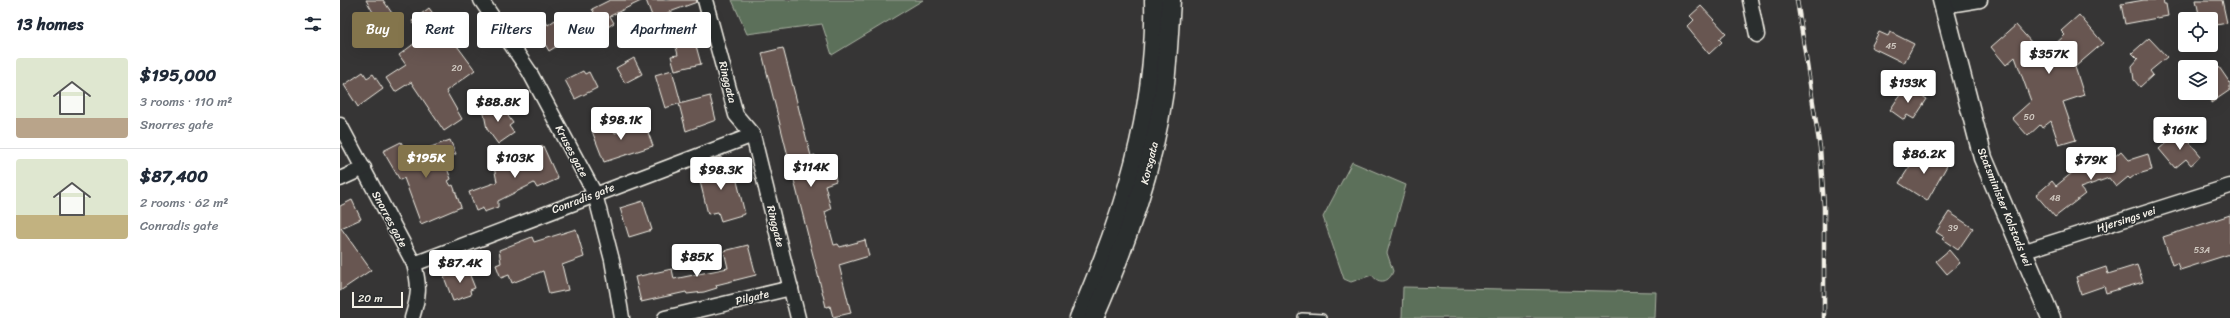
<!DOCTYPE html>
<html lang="en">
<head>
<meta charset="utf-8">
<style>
  :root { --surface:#fff; --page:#f2f2f3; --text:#1f2937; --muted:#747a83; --line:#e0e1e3; --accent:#84754c }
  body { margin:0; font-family:Sriracha,sans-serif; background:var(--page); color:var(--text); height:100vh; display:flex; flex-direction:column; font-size:15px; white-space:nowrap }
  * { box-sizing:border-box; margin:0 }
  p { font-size:13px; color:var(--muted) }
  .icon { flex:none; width:22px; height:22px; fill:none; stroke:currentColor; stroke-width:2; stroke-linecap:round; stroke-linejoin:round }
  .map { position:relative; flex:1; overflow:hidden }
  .panel { display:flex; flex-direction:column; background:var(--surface); width:340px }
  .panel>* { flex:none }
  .guide { position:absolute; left:12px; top:12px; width:380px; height:36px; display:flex; gap:8px }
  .tools { position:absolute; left:1838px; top:12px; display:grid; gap:8px }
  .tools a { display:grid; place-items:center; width:40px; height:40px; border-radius:4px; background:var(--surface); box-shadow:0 4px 16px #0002; font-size:20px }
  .scale { position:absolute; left:12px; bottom:10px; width:51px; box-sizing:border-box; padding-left:4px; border:2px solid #f4f1e8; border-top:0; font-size:11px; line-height:14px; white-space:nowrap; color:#f4f1e8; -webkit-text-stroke:3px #2a2d2e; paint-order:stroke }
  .price { position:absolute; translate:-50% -34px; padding:0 9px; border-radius:4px; background:#fff; color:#222; font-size:13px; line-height:26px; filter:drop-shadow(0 1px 2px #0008) }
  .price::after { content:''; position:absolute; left:50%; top:24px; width:12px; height:9px; margin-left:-6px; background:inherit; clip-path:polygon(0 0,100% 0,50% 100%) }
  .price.current { background:var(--accent); color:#fff }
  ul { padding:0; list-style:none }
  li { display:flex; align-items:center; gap:12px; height:100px; padding:0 16px }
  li+li { border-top:1px solid var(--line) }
  li span { display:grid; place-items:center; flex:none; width:112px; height:80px; border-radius:4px; color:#555 }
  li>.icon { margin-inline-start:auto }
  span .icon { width:48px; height:48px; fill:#fffc; stroke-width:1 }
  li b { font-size:17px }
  h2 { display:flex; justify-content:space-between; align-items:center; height:48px; padding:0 16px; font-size:17px }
  .tag { padding:0 14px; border-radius:4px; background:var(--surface); box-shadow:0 4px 16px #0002; font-size:14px; line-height:36px }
  .tag.current { background:var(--accent); color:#fff }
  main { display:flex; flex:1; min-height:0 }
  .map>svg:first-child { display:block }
</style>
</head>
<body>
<main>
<section class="panel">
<h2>13 homes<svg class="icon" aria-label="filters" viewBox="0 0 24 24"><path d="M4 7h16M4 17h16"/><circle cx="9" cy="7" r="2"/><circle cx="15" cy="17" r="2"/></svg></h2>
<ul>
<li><span style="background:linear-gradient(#dfe7d0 75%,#b9a48a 0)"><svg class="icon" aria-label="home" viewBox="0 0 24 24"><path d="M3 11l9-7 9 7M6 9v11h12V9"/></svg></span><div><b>$195,000</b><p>3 rooms · 110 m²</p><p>Snorres gate</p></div></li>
<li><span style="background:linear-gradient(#dfe7d0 70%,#c2b280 0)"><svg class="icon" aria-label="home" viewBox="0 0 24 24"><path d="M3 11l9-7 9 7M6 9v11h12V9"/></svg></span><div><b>$87,400</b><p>2 rooms · 62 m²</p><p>Conradis gate</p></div></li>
</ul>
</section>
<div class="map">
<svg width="1890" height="318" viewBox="0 0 1890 318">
  <rect width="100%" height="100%" fill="#363535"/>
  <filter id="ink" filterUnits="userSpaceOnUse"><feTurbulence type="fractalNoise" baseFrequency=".025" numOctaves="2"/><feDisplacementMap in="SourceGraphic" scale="8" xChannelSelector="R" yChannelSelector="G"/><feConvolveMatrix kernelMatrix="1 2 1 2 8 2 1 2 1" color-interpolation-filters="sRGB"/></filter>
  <g filter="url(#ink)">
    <g fill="#5c705a" stroke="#a8b0a1">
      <path d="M 392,0 L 583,0 L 492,55 L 482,24 L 407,34 Z"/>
      <path d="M 1012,162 L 1066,185 L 1047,253 L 1053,271 C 1050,282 1039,285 1032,275 L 1011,282 L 1004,279 L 983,217 Z"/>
      <path d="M 1063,287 L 1316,292 L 1315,318 L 1062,318 Z"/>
    </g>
    <g fill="#685751" stroke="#f4f1e8">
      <path d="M 26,0 L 43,0 L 56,19 L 42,28 Z"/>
      <path d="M 270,0 L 303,0 L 270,16 L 274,23 L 257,34 L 248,18 L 255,14 L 252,9 Z"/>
      <path d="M 306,0 L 357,0 L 357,2 L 327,13 L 331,24 L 317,29 Z"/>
      <path d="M 1804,0 L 1823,0 L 1824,4 L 1826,4 L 1828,16 L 1785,24 L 1781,4 Z"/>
      <path d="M 1856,0 L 1882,0 L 1887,23 L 1871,26 L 1871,19 L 1860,19 Z"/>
      <path d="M 1361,6 L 1386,33 L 1379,39 L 1382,42 L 1369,54 L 1347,27 L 1354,20 L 1350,16 Z"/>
      <path d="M 89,8 L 135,70 L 106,91 L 122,119 L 104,131 L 71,82 L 55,92 L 46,78 L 66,65 L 59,55 L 83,37 L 72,21 Z"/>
      <path d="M 1739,15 L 1763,43 L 1735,67 L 1744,95 L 1723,102 L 1736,140 L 1719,145 L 1711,121 L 1702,128 L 1700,125 L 1688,136 L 1672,118 L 1691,101 L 1675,57 L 1666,65 L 1651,47 L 1676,25 L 1700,52 L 1711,48 L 1725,35 L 1721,31 Z"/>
      <path d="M 203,17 L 208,25 L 215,20 L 227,40 L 209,51 L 193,24 Z"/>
      <path d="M 1539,32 L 1548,36 L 1550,32 L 1574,44 L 1564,63 L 1531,47 Z"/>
      <path d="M 1809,38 L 1827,57 L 1810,71 L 1813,75 L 1800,87 L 1794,80 L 1792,66 L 1798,59 L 1792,53 Z"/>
      <path d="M 355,42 L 361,64 L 335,70 L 331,56 L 338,55 L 336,47 Z"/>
      <path d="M 443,48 L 471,156 L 475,155 L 476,160 L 478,160 L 480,168 L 492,165 L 496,181 L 485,185 L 491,209 L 485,212 L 494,245 L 498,244 L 500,247 L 525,240 L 529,256 L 499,265 L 511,313 L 493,317 L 490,306 L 486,307 L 422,53 Z"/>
      <path d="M 294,58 L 302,74 L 285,83 L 276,68 Z"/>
      <path d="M 1879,67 L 1890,83 L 1890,90 L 1871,103 L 1871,73 Z"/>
      <path d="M 332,70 L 341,103 L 325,108 L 315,75 Z"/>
      <path d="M 243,71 L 245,74 L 249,72 L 257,88 L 235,99 L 225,80 Z"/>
      <path d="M 23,72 L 27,78 L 33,74 L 43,89 L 18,107 L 4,85 Z"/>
      <path d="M 1566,86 L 1587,99 L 1574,119 L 1567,115 L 1564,120 L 1550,110 Z"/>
      <path d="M 370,96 L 376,120 L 346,131 L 339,104 Z"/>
      <path d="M 159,103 L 173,123 L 169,126 L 174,133 L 158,144 L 147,129 L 143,109 L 152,108 Z"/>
      <path d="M 272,124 L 275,133 L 298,125 L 299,127 L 305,124 L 313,146 L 264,162 L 252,131 Z"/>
      <path d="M 1840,131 L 1861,156 L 1851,165 L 1846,159 L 1835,168 L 1819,149 Z"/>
      <path d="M 110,140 L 116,154 L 104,160 L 111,179 L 108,181 L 111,186 L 113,185 L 121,207 L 81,224 L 64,178 L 60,180 L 43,151 L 61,142 L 66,151 L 69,149 L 72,154 Z"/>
      <path d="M 203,146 L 218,179 L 197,188 L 194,183 L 158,201 L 158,207 L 144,212 L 143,208 L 136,211 L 129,192 L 157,182 L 154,167 Z"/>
      <path d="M 1781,151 L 1789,160 L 1808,154 L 1812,170 L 1795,175 L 1790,179 L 1788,177 L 1776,187 L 1769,178 L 1740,188 L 1745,194 L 1715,217 L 1696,195 L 1712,181 L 1716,186 L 1744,163 L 1749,179 Z"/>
      <path d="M 1579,152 L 1589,157 L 1591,154 L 1608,164 L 1587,201 L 1559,183 Z"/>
      <path d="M 381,157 L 383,169 L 388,167 L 391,178 L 396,177 L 405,214 L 381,221 L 378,212 L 368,214 L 358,173 L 365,172 L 363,164 Z"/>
      <path d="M 12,200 L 21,219 L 1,228 L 31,270 L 0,291 L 0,206 Z"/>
      <path d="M 303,201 L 312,230 L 289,237 L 280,208 Z"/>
      <path d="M 1609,212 L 1633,228 L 1618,250 L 1602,239 L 1604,237 L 1596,232 Z"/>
      <path d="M 1890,215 L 1890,254 L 1840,270 L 1837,263 L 1832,265 L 1823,237 Z"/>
      <path d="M 236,229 L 244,257 L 222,265 L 228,290 L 209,294 L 203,271 L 172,283 L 169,275 L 161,278 L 156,265 L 161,263 L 159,250 L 192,237 L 194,242 Z"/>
      <path d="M 408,245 L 416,275 L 376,285 L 377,288 L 364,292 L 347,294 L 346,292 L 301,302 L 295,277 L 332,269 L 334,279 L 388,268 L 384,251 Z"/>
      <path d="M 1609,250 L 1620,263 L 1607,274 L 1596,261 Z"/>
      <path d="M 1797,265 L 1803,282 L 1766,293 L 1764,286 L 1741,294 L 1736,277 L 1766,267 L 1768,274 Z"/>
      <path d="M 127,268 L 135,288 L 130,290 L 131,295 L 113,301 L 104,277 Z"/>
    </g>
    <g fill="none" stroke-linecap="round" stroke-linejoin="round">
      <defs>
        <path id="service" d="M 962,317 L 982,318"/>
        <g id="minor">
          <path d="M 141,0 L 189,71 L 255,194 L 272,260 L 282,318"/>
          <path d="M 365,0 L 396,115 L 413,135 L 458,318"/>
          <path d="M 1410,0 L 1417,35"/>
          <path d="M 1603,6 L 1640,0"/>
          <path d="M 0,125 L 74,264 C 80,287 79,295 72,318"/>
          <path d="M 0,179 L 24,168"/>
          <path d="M 1682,252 L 1890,186"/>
          <path d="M 74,264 L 413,135"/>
          <path d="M 325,318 L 451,288"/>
        </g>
        <g id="tertiary">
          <path d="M 1602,0 L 1643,158 L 1711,318"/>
          <path d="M 739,318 C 783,217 817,111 814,0"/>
          <path d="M 754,318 C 786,245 813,170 824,91 C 828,61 829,30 831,0"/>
        </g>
      </defs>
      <use href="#service" stroke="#f4f1e8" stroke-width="10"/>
      <use href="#minor" stroke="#f4f1e8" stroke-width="17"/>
      <use href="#tertiary" stroke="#f4f1e8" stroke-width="21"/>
      <use href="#service" stroke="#2a2d2e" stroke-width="7"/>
      <use href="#minor" stroke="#2a2d2e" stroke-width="14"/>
      <use href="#tertiary" stroke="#2a2d2e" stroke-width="18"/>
      <defs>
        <path id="rail" d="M 1457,0 L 1480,148 L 1484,207 L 1484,318"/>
      </defs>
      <use href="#rail" stroke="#f4f1e8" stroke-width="4.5"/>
      <use href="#rail" stroke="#2a2d2e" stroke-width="3" stroke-dasharray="9" stroke-linecap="butt"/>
    </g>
  </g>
  <g text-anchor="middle" stroke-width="3" stroke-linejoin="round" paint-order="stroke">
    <g font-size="9" fill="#d1cac2">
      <text x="1551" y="49">45</text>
      <text x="117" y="71">20</text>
      <text x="1689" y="120">50</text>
      <text x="1715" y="201">48</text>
      <text x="1613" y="231">39</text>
      <text x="1862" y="253">53A</text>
    </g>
    <g font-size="11" fill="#f4f1e8" stroke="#2a2d2e">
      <text transform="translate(388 82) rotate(76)" y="4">Ringgata</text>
      <text transform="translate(232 151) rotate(62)" y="4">Kruses gate</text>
      <text transform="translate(809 163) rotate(-76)" y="4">Korsgata</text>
      <text transform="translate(243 198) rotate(-21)" y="4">Conradis gate</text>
      <text transform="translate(1665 207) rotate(68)" y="4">Statsminister Kolstads vei</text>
      <text transform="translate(50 219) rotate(62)" y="4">Snorres gate</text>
      <text transform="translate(1786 219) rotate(-18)" y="4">Hjersings vei</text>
      <text transform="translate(436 226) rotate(76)" y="4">Ringgate</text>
      <text transform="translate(412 297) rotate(-13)" y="4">Pilgate</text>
    </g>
  </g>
</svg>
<div class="tools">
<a><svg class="icon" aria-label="locate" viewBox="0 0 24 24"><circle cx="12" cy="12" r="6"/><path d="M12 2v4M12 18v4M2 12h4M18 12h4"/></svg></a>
<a><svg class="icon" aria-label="layers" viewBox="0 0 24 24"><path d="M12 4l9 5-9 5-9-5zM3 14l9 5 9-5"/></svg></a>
</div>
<div class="scale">20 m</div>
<b class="price" style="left:1709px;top:75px">$357K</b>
<b class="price" style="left:1568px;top:104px">$133K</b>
<b class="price" style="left:158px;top:123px">$88.8K</b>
<b class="price" style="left:281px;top:141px">$98.1K</b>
<b class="price" style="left:1840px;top:151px">$161K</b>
<b class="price" style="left:1584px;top:175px">$86.2K</b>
<b class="price current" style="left:86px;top:179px">$195K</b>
<b class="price" style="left:175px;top:179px">$103K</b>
<b class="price" style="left:1751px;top:181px">$79K</b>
<b class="price" style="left:471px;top:188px">$114K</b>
<b class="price" style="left:381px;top:191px">$98.3K</b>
<b class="price" style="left:357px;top:278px">$85K</b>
<b class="price" style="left:120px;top:284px">$87.4K</b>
<div class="guide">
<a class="tag current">Buy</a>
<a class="tag">Rent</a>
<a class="tag">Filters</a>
<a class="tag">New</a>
<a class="tag">Apartment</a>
</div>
</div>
</main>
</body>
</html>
